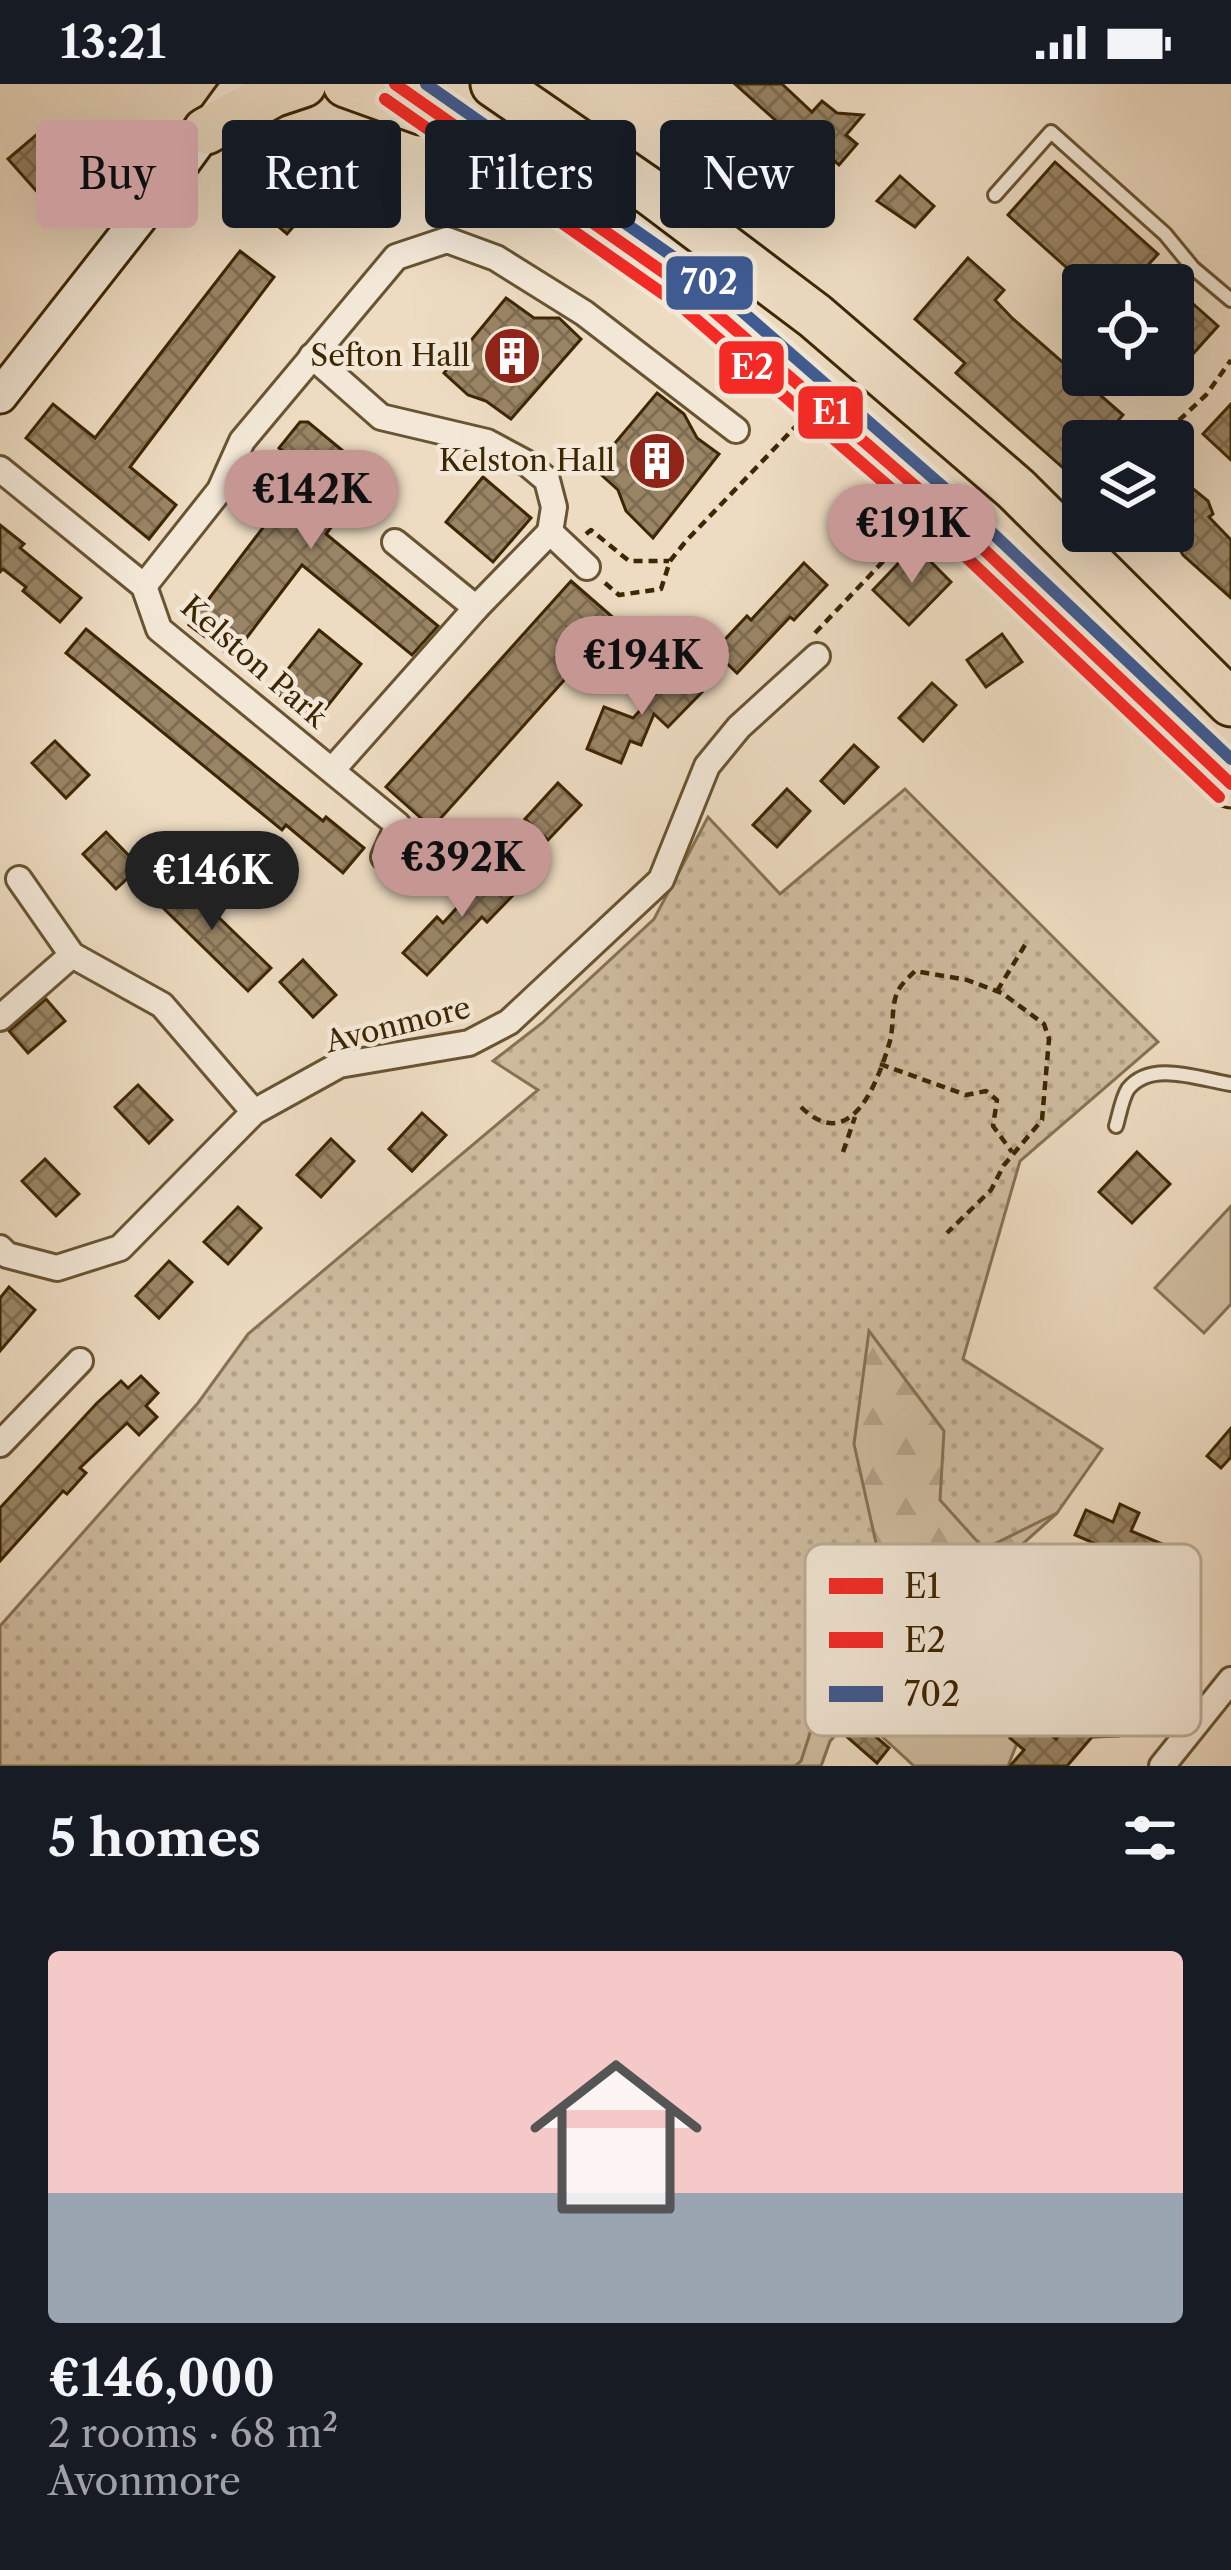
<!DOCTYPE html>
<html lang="en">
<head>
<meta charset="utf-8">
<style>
  :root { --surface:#171b24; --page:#242831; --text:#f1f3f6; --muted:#9ea1a6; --accent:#c59692 }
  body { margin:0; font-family:"Libre Caslon Text",serif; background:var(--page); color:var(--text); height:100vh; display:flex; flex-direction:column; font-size:45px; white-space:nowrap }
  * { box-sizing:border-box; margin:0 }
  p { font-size:39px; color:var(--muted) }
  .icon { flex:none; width:66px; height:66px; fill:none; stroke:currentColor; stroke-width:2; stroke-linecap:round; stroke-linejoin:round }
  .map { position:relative; height:1682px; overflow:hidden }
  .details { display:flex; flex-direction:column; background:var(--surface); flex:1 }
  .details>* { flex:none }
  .hud { position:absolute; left:36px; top:36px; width:1161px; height:108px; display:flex; gap:24px }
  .buttons { position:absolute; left:1062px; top:180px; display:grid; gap:24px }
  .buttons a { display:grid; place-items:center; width:132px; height:132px; border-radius:12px; background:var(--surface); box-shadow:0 12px 48px #0002; font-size:60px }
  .price { position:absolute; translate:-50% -102px; padding:0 27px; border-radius:42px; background:var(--accent); color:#111; font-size:39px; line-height:78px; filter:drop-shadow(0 3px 6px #0008) }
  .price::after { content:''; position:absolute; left:50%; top:72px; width:36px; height:27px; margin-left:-18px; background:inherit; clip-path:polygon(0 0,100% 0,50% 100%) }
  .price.selected { background:#222; color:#fff }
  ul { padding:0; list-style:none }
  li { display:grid; align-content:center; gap:24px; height:636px; padding:0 48px }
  li span { display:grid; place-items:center; height:372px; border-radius:12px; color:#555 }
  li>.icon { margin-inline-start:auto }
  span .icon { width:216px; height:216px; fill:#fffc; stroke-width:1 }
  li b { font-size:51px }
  h2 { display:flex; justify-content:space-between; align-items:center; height:144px; padding:0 48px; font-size:51px }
  .chip { padding:0 42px; border-radius:12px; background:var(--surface); box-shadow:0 12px 48px #0002; font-size:42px; line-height:108px }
  .chip.selected { background:var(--accent); color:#111 }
  .status { display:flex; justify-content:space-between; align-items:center; height:84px; padding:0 60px; background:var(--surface); direction:ltr }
  .status svg { height:33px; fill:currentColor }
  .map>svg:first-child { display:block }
</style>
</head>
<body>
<div class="status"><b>13:21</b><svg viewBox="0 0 49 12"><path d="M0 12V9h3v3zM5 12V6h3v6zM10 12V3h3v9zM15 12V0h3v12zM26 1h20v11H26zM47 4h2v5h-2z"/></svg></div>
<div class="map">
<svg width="1231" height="1682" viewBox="0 0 1231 1682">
  <defs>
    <pattern id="grass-dots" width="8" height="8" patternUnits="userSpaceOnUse" patternTransform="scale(3)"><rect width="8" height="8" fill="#cfbda1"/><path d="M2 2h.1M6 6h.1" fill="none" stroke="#b3a289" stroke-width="1.8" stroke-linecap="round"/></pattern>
    <pattern id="forest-firs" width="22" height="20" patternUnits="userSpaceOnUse" patternTransform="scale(3)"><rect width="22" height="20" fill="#cfbda1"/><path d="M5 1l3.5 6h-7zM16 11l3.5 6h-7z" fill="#b3a289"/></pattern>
    <pattern id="building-cross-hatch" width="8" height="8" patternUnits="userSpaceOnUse" patternTransform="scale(3)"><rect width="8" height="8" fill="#998566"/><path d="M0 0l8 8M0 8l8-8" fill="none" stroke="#7e6d52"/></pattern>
  </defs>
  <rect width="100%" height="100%" fill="#eddcc2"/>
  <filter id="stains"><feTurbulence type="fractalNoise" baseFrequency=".00167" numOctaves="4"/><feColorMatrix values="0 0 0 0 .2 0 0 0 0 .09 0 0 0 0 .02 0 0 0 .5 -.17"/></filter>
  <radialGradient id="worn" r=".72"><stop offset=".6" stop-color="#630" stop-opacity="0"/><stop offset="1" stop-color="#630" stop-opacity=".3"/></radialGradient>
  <path fill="url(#grass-dots)" stroke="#867252" stroke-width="3" d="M 905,705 L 1158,958 L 1020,1077 L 963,1275 L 1102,1365 L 1057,1429 L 941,1533 L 830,1657 L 821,1682 L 0,1682 L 0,1542 L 198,1319 L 248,1250 L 538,1006 L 493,977 L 542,939 L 654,835 L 708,733 L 780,810 Z"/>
  <path fill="url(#forest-firs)" stroke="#867252" stroke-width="3" d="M 869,1247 L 944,1347 L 940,1416 L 984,1465 L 1057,1429 L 941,1533 L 830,1657 L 821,1682 L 795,1682 L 801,1677 L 830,1588 L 850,1569 L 902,1553 L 925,1524 L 902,1485 L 878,1468 L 854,1360 Z"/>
  <g fill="#cfbda1" stroke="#867252" stroke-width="3">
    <path d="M 1231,1122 L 1231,1220 L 1204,1249 L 1155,1204 Z"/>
    <path d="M 928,1565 L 1027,1634 L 1008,1682 L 914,1682 L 863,1635 Z"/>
  </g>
  <g fill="url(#building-cross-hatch)" stroke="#3d2602" stroke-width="3">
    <path d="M 735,0 L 782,0 L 812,28 L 822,17 L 837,29 L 863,31 L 846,51 L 857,60 L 839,81 L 816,61 L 807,72 L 788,56 L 792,51 Z"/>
    <path d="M 42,46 L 89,98 L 55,128 L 8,75 Z"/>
    <path d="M 277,65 L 325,106 L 287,150 L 239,109 Z"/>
    <path d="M 1055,78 L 1158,170 L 1149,180 L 1172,201 L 1086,201 L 1008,131 Z"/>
    <path d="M 900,92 L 934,122 L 915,143 L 877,117 Z"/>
    <path d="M 240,167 L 274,193 L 130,383 L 176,421 L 149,455 L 26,354 L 53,320 L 95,354 Z"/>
    <path d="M 968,174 L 1004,206 L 995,216 L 1012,234 L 1123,331 L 1100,357 L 1083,357 L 1083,376 L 1070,390 L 956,289 L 965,279 L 915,235 Z"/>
    <path d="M 1173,202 L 1218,242 L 1173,292 Z"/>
    <path d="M 506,214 L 534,234 L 559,234 L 581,255 L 511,335 L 486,317 L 468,311 L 444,289 Z"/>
    <path d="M 657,309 L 684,330 L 697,354 L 719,370 L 653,454 L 626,427 L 618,406 L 594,384 Z"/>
    <path d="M 1231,320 L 1231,376 L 1203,350 Z"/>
    <path d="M 300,338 L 308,338 L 395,410 L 371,439 L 348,421 L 326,450 L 438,542 L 412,571 L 302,481 L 232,573 L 189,541 L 306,387 L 279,364 Z"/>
    <path d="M 483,393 L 531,434 L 493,478 L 446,438 Z"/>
    <path d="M 1173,396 L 1186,409 L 1191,403 L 1208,417 L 1213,430 L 1209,433 L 1231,456 L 1231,514 L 1183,471 L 1173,454 Z"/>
    <path d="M 0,441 L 24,460 L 20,464 L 81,514 L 60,538 L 23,507 L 26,503 L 3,485 L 0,488 Z"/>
    <path d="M 915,462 L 951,498 L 909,541 L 873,506 Z"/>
    <path d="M 804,479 L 827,501 L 794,536 L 790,533 L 737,589 L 714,567 L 747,532 L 751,536 Z"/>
    <path d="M 571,497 L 617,537 L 432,744 L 386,703 Z"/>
    <path d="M 86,545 L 323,737 L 326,733 L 364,764 L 343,789 L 286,741 L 282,746 L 66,569 Z"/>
    <path d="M 319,546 L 361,580 L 314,639 L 272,605 Z"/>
    <path d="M 1002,550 L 1022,578 L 986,603 L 967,576 Z"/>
    <path d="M 678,586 L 702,608 L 668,643 L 654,630 L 641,661 L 630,657 L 621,679 L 587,665 L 604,623 L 633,634 Z"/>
    <path d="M 932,599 L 956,621 L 923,657 L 899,634 Z"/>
    <path d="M 55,657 L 89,691 L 66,714 L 32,679 Z"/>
    <path d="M 854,661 L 878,683 L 844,719 L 821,697 Z"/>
    <path d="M 558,699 L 581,721 L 548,756 L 525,735 Z"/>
    <path d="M 787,705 L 810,727 L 777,763 L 753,741 Z"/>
    <path d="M 106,748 L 140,783 L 116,805 L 83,770 Z"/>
    <path d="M 497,780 L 521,803 L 487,838 L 482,833 L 427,891 L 403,869 L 437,833 L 443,839 Z"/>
    <path d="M 176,792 L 271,884 L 248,907 L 153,814 Z"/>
    <path d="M 303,876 L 336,911 L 313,933 L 280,898 Z"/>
    <path d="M 46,915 L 65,937 L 28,969 L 9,947 Z"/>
    <path d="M 138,1001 L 172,1036 L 149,1059 L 115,1023 Z"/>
    <path d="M 422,1029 L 446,1051 L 412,1087 L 389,1065 Z"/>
    <path d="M 331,1055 L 354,1077 L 321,1113 L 297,1091 Z"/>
    <path d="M 1137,1068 L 1170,1100 L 1132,1139 L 1099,1108 Z"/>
    <path d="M 45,1075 L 79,1110 L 56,1132 L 22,1097 Z"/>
    <path d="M 238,1123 L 261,1144 L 228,1180 L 204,1158 Z"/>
    <path d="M 169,1177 L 192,1198 L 159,1234 L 136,1212 Z"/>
    <path d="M 9,1203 L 35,1226 L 0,1267 L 0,1214 Z"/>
    <path d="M 141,1292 L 158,1309 L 146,1322 L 157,1333 L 139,1351 L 127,1339 L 80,1384 L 86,1389 L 67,1410 L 63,1407 L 0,1477 L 0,1424 L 97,1319 L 121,1297 L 128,1304 Z"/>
    <path d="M 1231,1344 L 1231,1373 L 1221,1384 L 1207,1372 Z"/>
    <path d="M 1120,1420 L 1139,1429 L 1131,1447 L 1196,1474 L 1186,1498 L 1122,1471 L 1115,1488 L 1098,1481 L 1099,1474 L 1093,1467 L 1096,1460 L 1075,1451 L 1086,1426 L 1113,1438 Z"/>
    <path d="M 1079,1580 L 1143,1622 L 1119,1652 L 1092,1653 L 1067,1682 L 1010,1682 L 1024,1666 L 1010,1654 L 1029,1632 L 1056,1655 L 1087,1613 L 1066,1597 Z"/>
    <path d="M 860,1639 L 889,1664 L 877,1679 L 847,1653 Z"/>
  </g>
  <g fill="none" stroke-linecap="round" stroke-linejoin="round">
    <defs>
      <g id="lane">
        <path d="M 995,111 L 1051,48 L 1165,150 L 1193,184 L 1231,216"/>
        <path d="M 1116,1042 C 1119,1032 1122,1014 1128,1005 C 1151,975 1202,996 1231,1000"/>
        <path d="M 1089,1477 L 1078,1493 L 1067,1529 L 1090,1553 L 1136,1565 L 1204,1630"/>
      </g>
      <g id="street">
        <path d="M 312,272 L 381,333 L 487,358 L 528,380 L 547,396 L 554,423 L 550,448 L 476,524 L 334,684"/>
        <path d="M 0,385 L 144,502 L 159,545 L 398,741 L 384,773"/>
        <path d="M 550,448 L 587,483"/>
        <path d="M 395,458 L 476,524"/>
        <path d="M 144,502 L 220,406 L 242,357 L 396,173 L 447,156 L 496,174 L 584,229 L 736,346"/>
        <path d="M 19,795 L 72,871 L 162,921 L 254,1028"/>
        <path d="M 0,934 L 72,871"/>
        <path d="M 0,1164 L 7,1171 L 57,1184 L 120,1164 L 254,1028 L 339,981 L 469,959 L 509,938 L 661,796 L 707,682 L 739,643 L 817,572"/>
        <path d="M 0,1360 L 80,1277"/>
        <path d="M 1162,1682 L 1231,1596"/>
      </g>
      <path id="secondary" d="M 0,312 L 178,85 L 240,0"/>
      <g id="highway">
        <path d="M 346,0 L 421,27"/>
        <path d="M 395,0 L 693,209 L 937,421 L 1231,700"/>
        <path d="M 494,0 L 652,109 L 815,232 L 1016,405 L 1231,619"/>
        <path d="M 206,47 L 273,10 L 303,0"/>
      </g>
    </defs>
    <use href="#lane" stroke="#695432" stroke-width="18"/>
    <use href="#street" stroke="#695432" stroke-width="30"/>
    <use href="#secondary" stroke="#3d2602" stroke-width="39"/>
    <use href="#highway" stroke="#3d2602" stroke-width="51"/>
    <g stroke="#3d2602" stroke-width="4.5" stroke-dasharray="9 6" stroke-linecap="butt">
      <path d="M 1157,357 L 1206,311 L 1231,276"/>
      <path d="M 586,450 L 591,446 L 629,477 L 669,477"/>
      <path d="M 605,499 L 619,511 L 661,505 L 670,477 L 686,457 L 796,342"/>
      <path d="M 815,549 L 914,445"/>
      <path d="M 997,907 L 1025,861"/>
      <path d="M 880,980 L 966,1011 L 986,1007 L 997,1016 L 993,1042 L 1012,1068"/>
      <path d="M 801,1023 C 851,1072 878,998 890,957 C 894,941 891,924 897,909 C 900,901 909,893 915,887 L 967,896 L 1002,909 L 1044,940 L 1049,955 L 1042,1036 L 1004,1081 L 991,1106 L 947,1149"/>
      <path d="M 843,1068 L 855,1033"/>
    </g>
    <use href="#lane" stroke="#f3e8d7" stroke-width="12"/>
    <use href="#street" stroke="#f3e8d7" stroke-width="24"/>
    <use href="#secondary" stroke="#f3e8d7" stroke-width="33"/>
    <use href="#highway" stroke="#eddcc2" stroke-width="45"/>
    <defs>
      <path id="bus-1" d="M 395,0 L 693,209 L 937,421 L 1231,700"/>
      <path id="bus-2" d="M 385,15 L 682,223 L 925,434 L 1219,713"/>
      <path id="bus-3" d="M 426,0 L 705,195 L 949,408 L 1231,675"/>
    </defs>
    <use href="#bus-1" stroke="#f3e8d7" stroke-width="21"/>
    <use href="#bus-2" stroke="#f3e8d7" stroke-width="21"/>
    <use href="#bus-3" stroke="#f3e8d7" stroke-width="21"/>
    <use href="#bus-1" stroke="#f52a26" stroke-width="12"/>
    <use href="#bus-2" stroke="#f52a26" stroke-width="12"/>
    <use href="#bus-3" stroke="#3f5b92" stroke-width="12"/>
  </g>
  <defs>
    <symbol id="building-disc" viewBox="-11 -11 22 22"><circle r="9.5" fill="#8f2418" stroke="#f3e8d7"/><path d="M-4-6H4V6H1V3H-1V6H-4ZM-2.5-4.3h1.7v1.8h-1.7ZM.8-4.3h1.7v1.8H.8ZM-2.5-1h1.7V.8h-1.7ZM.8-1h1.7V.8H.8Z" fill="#fff"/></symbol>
  </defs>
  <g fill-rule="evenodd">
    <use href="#building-disc" x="479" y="239" width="66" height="66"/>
    <use href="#building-disc" x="624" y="344" width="66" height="66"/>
  </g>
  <g text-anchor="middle" stroke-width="9" stroke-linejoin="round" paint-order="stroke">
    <g font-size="30" fill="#3d2602" stroke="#f3e8d7" text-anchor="end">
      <text x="470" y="282">Sefton Hall</text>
      <text x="615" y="387">Kelston Hall</text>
    </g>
    <g font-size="30" fill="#3d2602" stroke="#f3e8d7">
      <text transform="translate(254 578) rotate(41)" y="10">Kelston Park</text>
      <text transform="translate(398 941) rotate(-14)" y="10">Avonmore</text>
    </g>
  </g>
  <rect x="805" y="1460" width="396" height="192" rx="18" fill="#f3e8d7" stroke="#bcae97" stroke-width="3"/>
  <rect x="829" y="1494" width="54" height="16" fill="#f52a26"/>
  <rect x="829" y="1548" width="54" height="16" fill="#f52a26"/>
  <rect x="829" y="1602" width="54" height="16" fill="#3f5b92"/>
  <g font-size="33" fill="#3d2602">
    <text x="904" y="1514">E1</text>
    <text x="904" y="1568">E2</text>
    <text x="904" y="1622">702</text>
  </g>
  <g stroke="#f3e8d7" stroke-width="4.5">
    <rect x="664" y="170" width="91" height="58" rx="12" fill="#3f5b92"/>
    <rect x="717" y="255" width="69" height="57" rx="12" fill="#f52a26"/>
    <rect x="796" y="300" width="69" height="57" rx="12" fill="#f52a26"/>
  </g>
  <g font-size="33" text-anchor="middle" font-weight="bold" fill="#fff">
    <text x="709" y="210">702</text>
    <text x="752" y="295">E2</text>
    <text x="831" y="340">E1</text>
  </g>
  <rect width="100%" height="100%" filter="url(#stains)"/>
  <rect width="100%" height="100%" fill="url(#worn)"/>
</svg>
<div class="buttons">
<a><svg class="icon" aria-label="locate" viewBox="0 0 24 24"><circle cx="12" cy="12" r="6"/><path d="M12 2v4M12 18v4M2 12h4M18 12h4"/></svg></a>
<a><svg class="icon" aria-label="layers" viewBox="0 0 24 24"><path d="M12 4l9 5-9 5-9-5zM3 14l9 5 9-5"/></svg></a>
</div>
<b class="price" style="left:311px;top:468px">€142K</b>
<b class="price" style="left:912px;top:502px">€191K</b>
<b class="price" style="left:642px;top:634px">€194K</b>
<b class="price" style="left:462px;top:836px">€392K</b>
<b class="price selected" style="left:212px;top:849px">€146K</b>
<div class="hud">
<a class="chip selected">Buy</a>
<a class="chip">Rent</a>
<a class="chip">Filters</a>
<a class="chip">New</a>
</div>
</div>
<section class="details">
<h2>5 homes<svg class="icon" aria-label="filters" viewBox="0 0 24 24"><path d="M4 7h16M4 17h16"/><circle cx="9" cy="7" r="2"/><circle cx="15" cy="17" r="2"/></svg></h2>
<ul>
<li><span style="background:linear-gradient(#f6c9c9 65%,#9aa5b1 0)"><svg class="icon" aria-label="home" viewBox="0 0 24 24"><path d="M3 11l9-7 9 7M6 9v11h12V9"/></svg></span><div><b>€146,000</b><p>2 rooms · 68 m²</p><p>Avonmore</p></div></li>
</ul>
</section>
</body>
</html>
